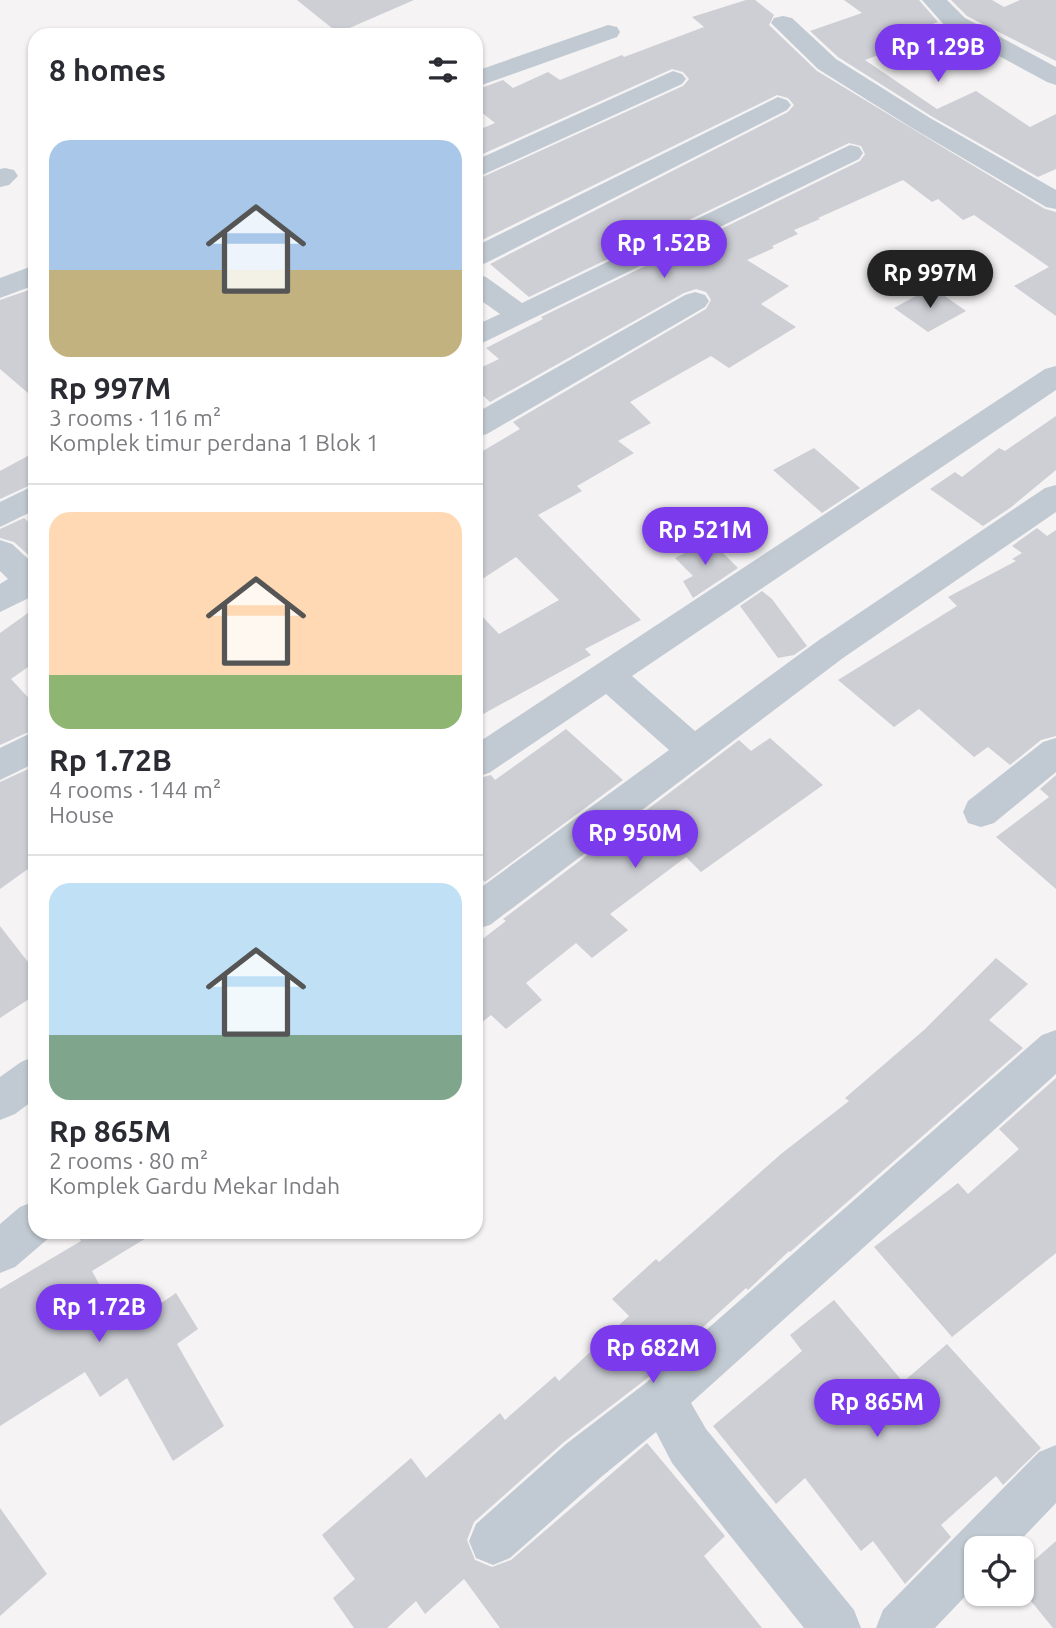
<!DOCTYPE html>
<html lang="en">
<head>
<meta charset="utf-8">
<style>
  :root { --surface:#fff; --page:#f2f2f3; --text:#2b2b33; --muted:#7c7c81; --line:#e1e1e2; --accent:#7c3aed }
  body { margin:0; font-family:Ubuntu,sans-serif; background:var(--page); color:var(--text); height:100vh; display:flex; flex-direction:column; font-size:26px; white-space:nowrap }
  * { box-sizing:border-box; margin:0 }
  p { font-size:23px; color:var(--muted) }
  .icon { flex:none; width:38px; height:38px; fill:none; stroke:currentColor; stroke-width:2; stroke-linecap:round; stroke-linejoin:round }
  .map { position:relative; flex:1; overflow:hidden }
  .side { position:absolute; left:28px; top:28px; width:455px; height:1211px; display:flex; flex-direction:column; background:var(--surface); border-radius:21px; box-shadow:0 2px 5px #0004 }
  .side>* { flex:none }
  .buttons { position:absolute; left:964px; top:1536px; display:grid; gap:14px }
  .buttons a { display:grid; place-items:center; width:70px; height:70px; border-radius:14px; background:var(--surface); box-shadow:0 2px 5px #0004; font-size:35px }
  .price { position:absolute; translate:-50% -60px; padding:0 16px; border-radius:24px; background:var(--accent); color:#fff; font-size:23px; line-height:46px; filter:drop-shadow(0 2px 4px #0008) }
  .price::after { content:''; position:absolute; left:50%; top:42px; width:21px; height:16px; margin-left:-10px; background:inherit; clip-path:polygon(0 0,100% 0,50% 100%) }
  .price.active { background:#222; color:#fff }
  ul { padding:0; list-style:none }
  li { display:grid; align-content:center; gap:14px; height:371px; padding:0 21px }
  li+li { border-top:2px solid var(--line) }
  li span { display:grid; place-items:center; height:217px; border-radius:21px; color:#555 }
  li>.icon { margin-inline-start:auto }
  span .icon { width:126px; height:126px; fill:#fffc; stroke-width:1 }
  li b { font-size:30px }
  h2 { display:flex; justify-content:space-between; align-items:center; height:84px; padding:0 21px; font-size:30px }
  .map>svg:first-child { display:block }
</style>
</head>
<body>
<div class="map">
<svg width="1056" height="1628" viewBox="0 0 1056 1628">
  <rect width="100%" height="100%" fill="#f5f3f3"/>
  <g fill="#cdcfd5">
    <path d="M 297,0 L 414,0 L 338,33 Z"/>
    <path d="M 746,0 L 755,0 L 774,15 L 769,25 L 817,71 L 1045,209 L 1056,212 L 1056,316 L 1014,286 L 1049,267 L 974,215 L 963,220 L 938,199 L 932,202 L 903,180 L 818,218 L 820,219 L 794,230 L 798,234 L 772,246 L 774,248 L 747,260 L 789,286 L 761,304 L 796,327 L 729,368 L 711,356 L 630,402 L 651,423 L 618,441 L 634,453 L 577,486 L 582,491 L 538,515 L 641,620 L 585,649 L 591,655 L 476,718 L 476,610 L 499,634 L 559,600 L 516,557 L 476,583 L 476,455 L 520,429 L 513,422 L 706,309 L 711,300 L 706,292 L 696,289 L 684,293 L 490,402 L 476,389 L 476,370 L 499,359 L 486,348 L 543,319 L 541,317 L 860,161 L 865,154 L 861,146 L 849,143 L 529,297 L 490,264 L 788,112 L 794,105 L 788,98 L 777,95 L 476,243 L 476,180 L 683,86 L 689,79 L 683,72 L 672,69 L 476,157 L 476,131 L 495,123 L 476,108 L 476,90 L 503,80 L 513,88 L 548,72 L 560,80 L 622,55 L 624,57 L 704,27 L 692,17 Z"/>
    <path d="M 844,0 L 919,0 L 938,22 L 890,40 L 900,47 L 865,60 L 937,109 L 976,91 L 1030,127 L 1056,114 L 1056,169 L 1038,177 L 931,116 L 838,57 L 810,31 L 862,13 Z"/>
    <path d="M 951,0 L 992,0 L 1004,7 L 1020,0 L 1056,0 L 1056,61 L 967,16 Z"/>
    <path d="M 932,287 L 966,311 L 928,332 L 894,308 Z"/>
    <path d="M 35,288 L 35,399 L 0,369 L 0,300 Z"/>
    <path d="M 1056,416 L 1056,470 L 1010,508 L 983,526 L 930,489 L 955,472 L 962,477 L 999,448 L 1005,451 Z"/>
    <path d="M 814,448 L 860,488 L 822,513 L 773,470 Z"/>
    <path d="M 35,452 L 35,483 L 0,499 L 0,471 Z"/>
    <path d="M 24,518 L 35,528 L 35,561 L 14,542 L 0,538 L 0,529 Z"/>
    <path d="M 1037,528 L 1047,536 L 1056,530 L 1056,736 L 1041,740 L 1010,765 L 988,747 L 974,757 L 919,709 L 894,727 L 838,680 L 957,606 L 948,597 L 1016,561 L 1012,559 L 1022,553 L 1012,546 Z"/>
    <path d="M 710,540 L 738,568 L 693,598 L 683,581 L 693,576 L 675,558 Z"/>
    <path d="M 762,591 L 772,599 L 807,646 L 794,655 L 778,658 L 740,606 Z"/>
    <path d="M 35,608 L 35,662 L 11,679 L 35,705 L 35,729 L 0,745 L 0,633 Z"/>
    <path d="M 566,729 L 623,780 L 485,882 L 476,873 L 476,779 L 491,775 L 495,780 Z"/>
    <path d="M 770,738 L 823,785 L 701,872 L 686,857 L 610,914 L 628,930 L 592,958 L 576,943 L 526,983 L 542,1000 L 506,1029 L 491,1015 L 476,1027 L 476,944 L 506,921 L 503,919 L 739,740 L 751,751 Z"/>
    <path d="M 35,766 L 35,864 L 0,889 L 0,782 Z"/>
    <path d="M 1056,775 L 1056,889 L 996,837 L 1049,797 L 1040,789 Z"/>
    <path d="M 0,926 L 35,971 L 35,995 L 0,1018 Z"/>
    <path d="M 996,958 L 1028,984 L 989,1020 L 1023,1048 L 790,1252 L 789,1251 L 748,1290 L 746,1288 L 645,1380 L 564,1442 L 474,1522 L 467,1540 L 475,1560 L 492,1567 L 511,1560 L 647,1443 L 725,1536 L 704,1556 L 762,1628 L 500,1628 L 464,1579 L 425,1614 L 416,1601 L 387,1628 L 354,1628 L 333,1598 L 355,1579 L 322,1535 L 411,1458 L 426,1478 L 500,1413 L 505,1420 L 555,1376 L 559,1381 L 629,1316 L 612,1299 L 656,1259 L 659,1262 L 781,1154 L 849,1101 L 845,1098 L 924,1030 Z"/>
    <path d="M 1056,1078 L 1056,1253 L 952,1337 L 874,1247 L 958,1183 L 968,1194 L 1019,1149 L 999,1129 Z"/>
    <path d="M 77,1232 L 156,1232 L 92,1271 L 123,1329 L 176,1293 L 198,1329 L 177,1344 L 224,1426 L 173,1461 L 127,1378 L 100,1397 L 85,1372 L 0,1426 L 0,1289 L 81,1241 Z"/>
    <path d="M 834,1300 L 903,1382 L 947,1344 L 1041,1448 L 1003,1485 L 996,1476 L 941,1525 L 951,1537 L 905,1584 L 873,1541 L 861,1551 L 805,1478 L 776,1504 L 713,1426 L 802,1351 L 790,1335 Z"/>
    <path d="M 0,1508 L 47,1574 L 0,1616 Z"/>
    <path d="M 1056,1541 L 1056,1628 L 1053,1628 L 1022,1590 L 1022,1571 Z"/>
  </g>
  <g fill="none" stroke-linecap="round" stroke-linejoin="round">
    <g fill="#c1cad2" fill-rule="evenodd">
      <path d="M 922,0 L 947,0 L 965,18 L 1056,67 L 1056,85 L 1047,82 L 947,28 Z"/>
      <path d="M 783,16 L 792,18 L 836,59 L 930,118 L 1056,190 L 1056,209 L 1046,207 L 912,128 L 818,69 L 771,23 L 774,18 Z"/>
      <path d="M 608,25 L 617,27 L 620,32 L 617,37 L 476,87 L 476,71 Z"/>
      <path d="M 673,71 L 682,74 L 686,79 L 682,84 L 476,178 L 476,160 Z"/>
      <path d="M 778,97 L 787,100 L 791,105 L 787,110 L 486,263 L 476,266 L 476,246 Z"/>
      <path d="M 850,145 L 859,147 L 863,153 L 859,159 L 476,346 L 476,325 L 500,314 L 476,297 L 476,274 L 486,277 L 522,303 Z"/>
      <path d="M 5,168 L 14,170 L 18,176 L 9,185 L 0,187 L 0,169 Z"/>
      <path d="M 35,265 L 35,285 L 0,298 L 0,278 Z"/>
      <path d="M 695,292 L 705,295 L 709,301 L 705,307 L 487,434 L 476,437 L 476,413 L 685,295 Z"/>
      <path d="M 1056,366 L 1056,390 L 632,676 L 695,731 L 819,640 L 1045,488 L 1056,485 L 1056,512 L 843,658 L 490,925 L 476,929 L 476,891 L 669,750 L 606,694 L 489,773 L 476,777 L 476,744 L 1045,369 Z"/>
      <path d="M 35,485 L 35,510 L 0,527 L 0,502 Z"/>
      <path d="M 0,540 L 12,544 L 35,565 L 35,595 L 0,612 L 0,584 L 8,579 L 0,571 Z"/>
      <path d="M 35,731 L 35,763 L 0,780 L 0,748 Z"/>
      <path d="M 1056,738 L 1056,772 L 994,823 L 981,827 L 968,823 L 963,812 L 968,801 L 1043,742 Z"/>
      <path d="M 1056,1030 L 1056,1074 L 691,1403 L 706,1429 L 854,1610 L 861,1628 L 804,1628 L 672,1463 L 656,1432 L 600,1478 L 510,1558 L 493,1565 L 476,1558 L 469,1541 L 476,1524 L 566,1444 L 647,1382 L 1042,1035 Z"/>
      <path d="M 35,1056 L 35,1099 L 15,1114 L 0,1120 L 0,1077 L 21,1062 Z"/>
      <path d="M 35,1201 L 35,1232 L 52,1232 L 50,1237 L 15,1267 L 0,1273 L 0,1224 L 20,1207 Z"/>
      <path d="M 1056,1445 L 1056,1503 L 1012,1549 L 976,1549 L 976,1585 L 935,1628 L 876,1628 L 883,1610 L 1039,1452 Z"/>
    </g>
  </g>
</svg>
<div class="buttons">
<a><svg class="icon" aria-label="locate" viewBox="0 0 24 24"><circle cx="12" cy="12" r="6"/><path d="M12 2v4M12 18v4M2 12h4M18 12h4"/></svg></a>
</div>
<b class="price" style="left:938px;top:84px">Rp 1.29B</b>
<b class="price" style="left:664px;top:280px">Rp 1.52B</b>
<b class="price active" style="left:930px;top:310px">Rp 997M</b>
<b class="price" style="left:705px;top:567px">Rp 521M</b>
<b class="price" style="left:635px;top:870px">Rp 950M</b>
<b class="price" style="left:99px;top:1344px">Rp 1.72B</b>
<b class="price" style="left:653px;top:1385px">Rp 682M</b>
<b class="price" style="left:877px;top:1439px">Rp 865M</b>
<section class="side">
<h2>8 homes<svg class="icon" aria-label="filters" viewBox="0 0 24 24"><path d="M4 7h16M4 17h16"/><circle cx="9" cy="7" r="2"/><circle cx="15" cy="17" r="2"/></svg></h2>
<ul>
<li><span style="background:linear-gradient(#a9c7e8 60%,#c2b280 0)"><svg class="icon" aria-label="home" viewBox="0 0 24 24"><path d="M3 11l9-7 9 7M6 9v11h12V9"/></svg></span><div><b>Rp 997M</b><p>3 rooms · 116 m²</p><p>Komplek timur perdana 1 Blok 1</p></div></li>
<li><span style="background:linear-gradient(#ffd9b3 75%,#8fb573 0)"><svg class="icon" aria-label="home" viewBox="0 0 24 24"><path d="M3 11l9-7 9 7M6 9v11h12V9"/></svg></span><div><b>Rp 1.72B</b><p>4 rooms · 144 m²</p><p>House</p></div></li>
<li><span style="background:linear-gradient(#bfe0f5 70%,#7fa58c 0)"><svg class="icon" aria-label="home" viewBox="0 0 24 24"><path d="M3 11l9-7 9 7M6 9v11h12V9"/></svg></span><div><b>Rp 865M</b><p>2 rooms · 80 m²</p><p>Komplek Gardu Mekar Indah</p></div></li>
</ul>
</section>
</div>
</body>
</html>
